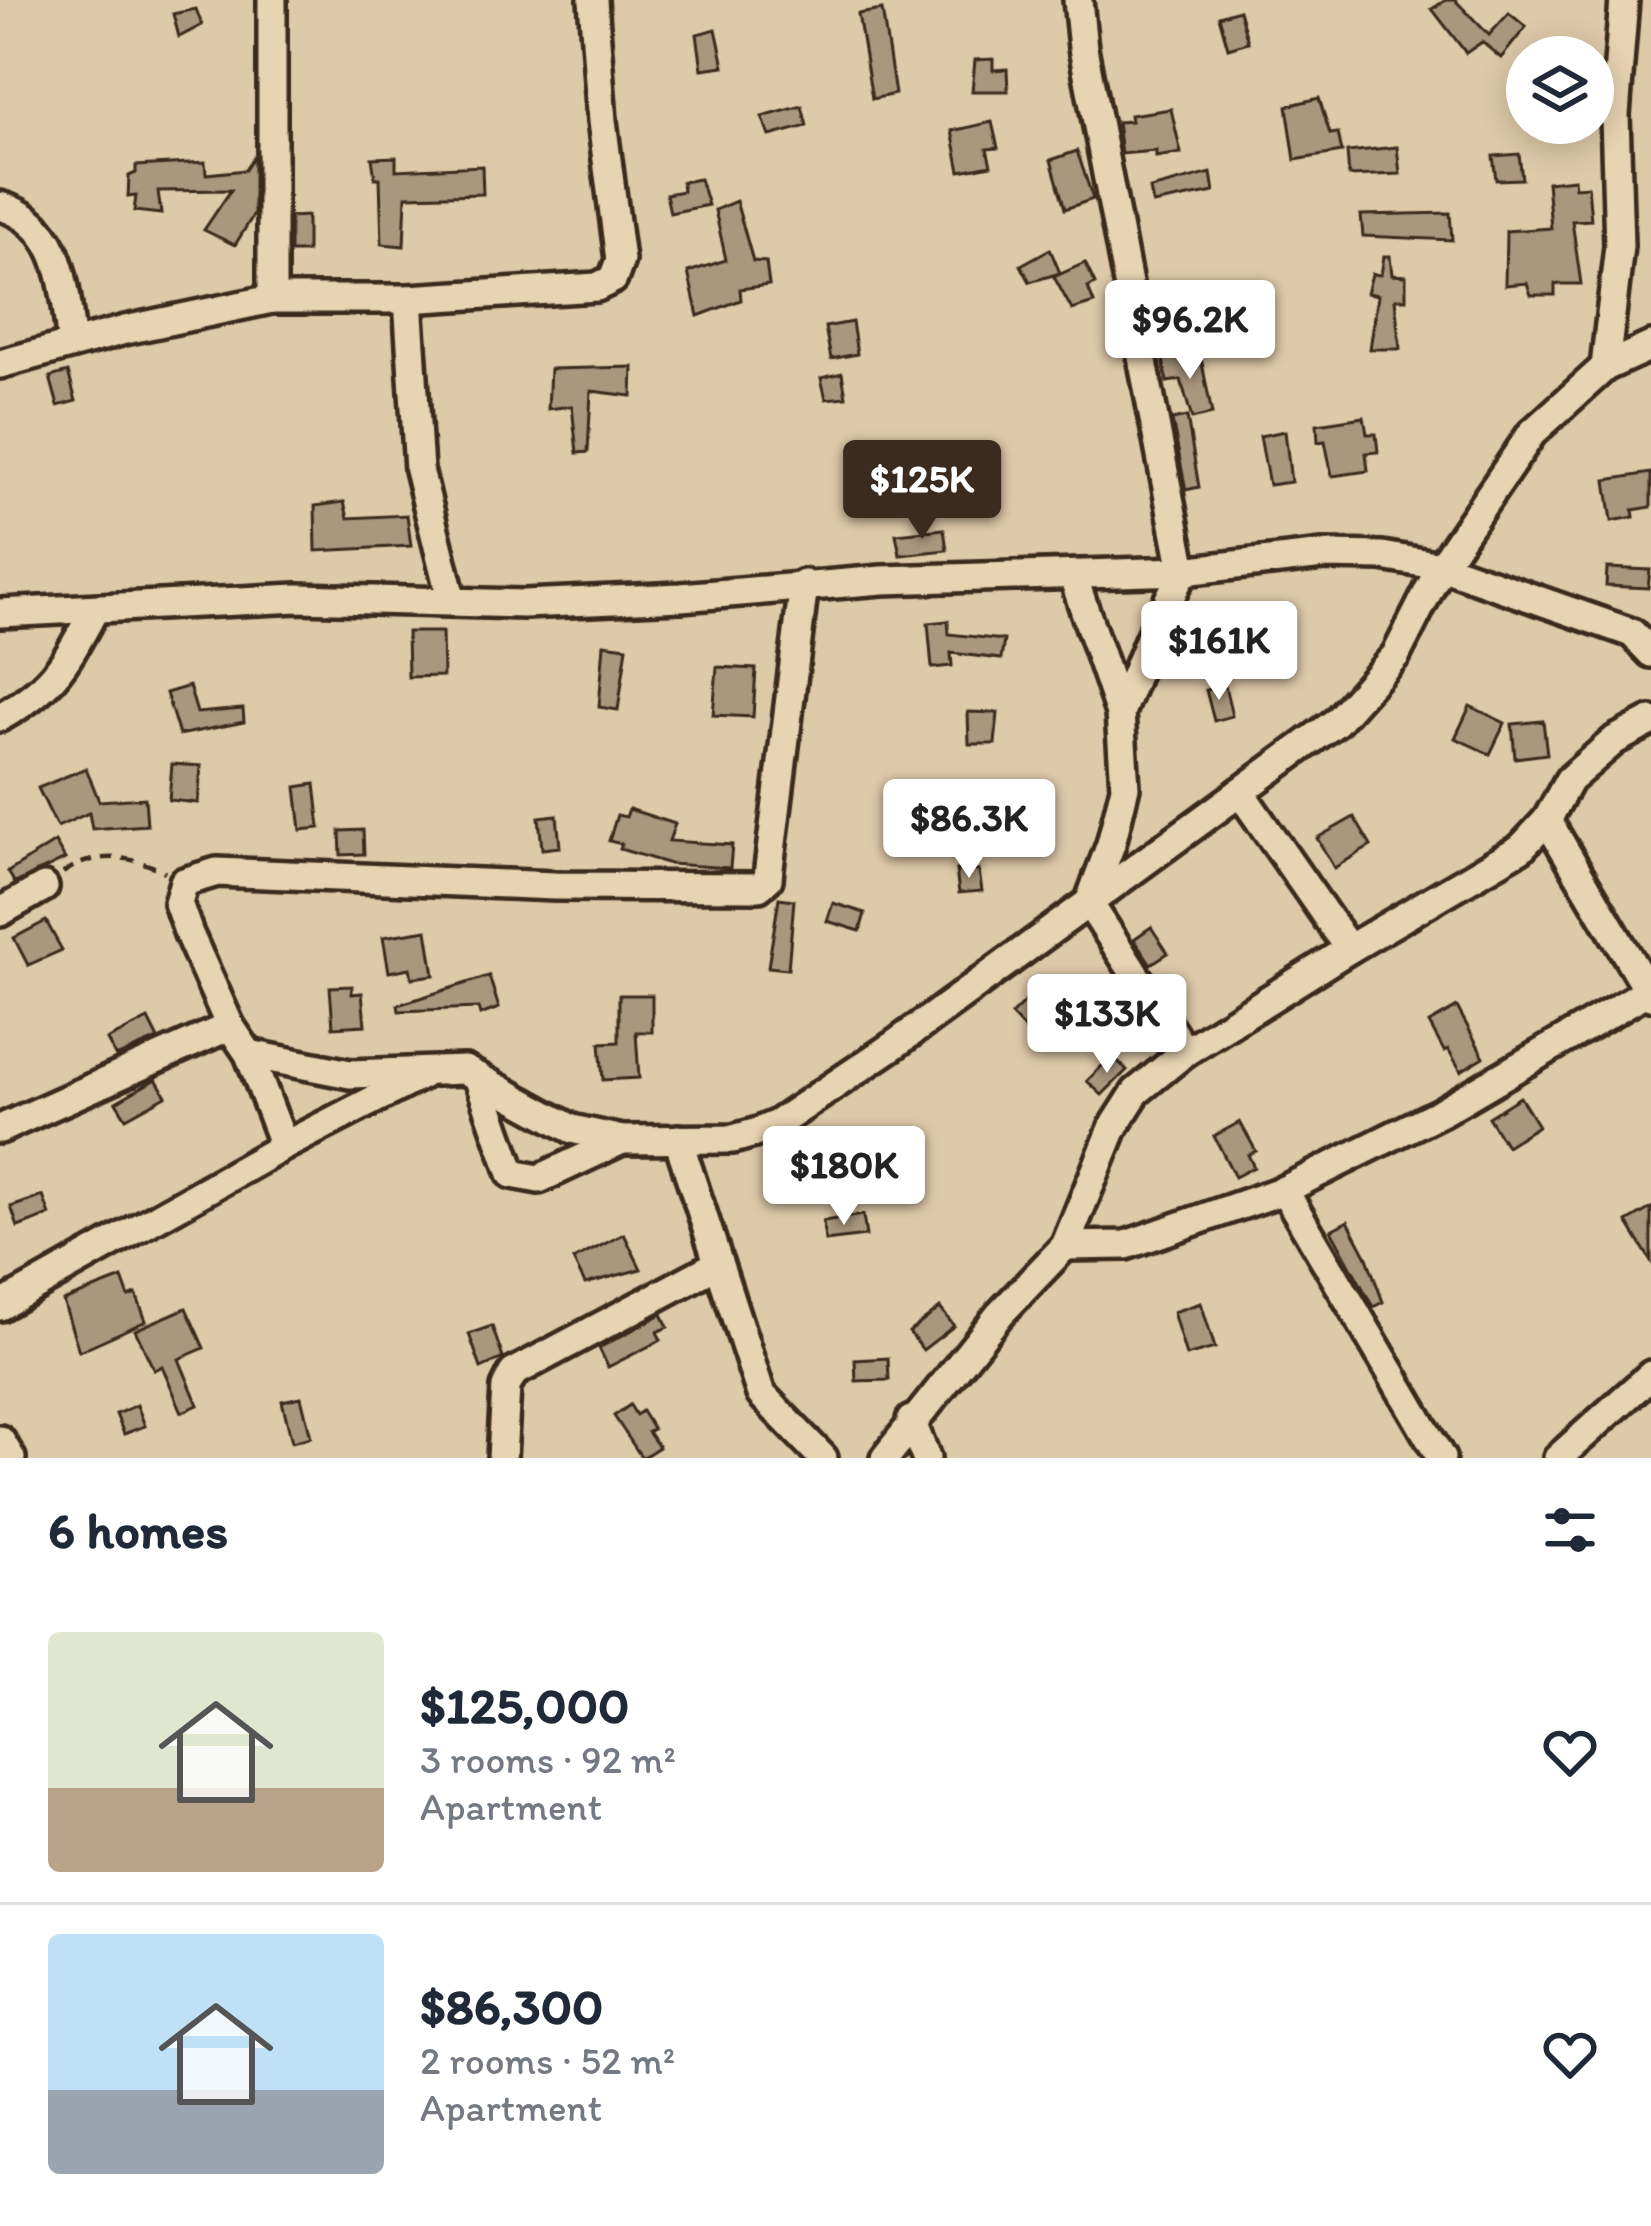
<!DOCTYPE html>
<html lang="en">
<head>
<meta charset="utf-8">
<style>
  :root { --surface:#fff; --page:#f6f6f7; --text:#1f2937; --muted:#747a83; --line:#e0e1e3; --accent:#3b2a1e }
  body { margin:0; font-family:Itim,sans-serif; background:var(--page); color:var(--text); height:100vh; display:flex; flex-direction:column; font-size:45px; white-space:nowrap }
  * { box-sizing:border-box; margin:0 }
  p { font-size:39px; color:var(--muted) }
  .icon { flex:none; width:66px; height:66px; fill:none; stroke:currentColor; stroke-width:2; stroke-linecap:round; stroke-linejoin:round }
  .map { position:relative; height:1458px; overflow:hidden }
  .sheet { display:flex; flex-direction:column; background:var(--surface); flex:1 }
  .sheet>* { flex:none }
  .fabs { position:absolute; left:1506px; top:36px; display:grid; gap:24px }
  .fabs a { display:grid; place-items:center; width:108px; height:108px; border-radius:50%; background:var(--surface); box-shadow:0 6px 30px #0003; font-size:60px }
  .price { position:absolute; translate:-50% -102px; padding:0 27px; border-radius:12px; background:#fff; color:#222; font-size:39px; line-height:78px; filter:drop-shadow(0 3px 6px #0008) }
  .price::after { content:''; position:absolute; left:50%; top:72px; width:36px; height:27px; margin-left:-18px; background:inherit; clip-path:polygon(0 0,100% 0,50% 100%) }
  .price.on { background:var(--accent); color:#fff }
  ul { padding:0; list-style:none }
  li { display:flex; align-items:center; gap:36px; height:300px; padding:0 48px }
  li+li { border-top:3px solid var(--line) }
  li span { display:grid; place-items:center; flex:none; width:336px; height:240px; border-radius:12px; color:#555 }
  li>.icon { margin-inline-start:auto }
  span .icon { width:144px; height:144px; fill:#fffc; stroke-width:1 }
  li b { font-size:51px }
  h2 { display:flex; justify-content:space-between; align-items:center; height:144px; padding:0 48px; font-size:51px }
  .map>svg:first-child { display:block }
</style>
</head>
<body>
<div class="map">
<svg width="1651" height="1458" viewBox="0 0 1651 1458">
  <rect width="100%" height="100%" fill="#dec9a9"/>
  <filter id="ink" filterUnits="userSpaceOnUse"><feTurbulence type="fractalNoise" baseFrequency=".00833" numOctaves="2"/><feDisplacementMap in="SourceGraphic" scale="24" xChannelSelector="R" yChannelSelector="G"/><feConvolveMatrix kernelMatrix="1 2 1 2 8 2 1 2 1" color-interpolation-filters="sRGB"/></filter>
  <g filter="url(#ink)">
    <g fill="#aa977e" stroke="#3b2a1e" stroke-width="3">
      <path d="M 1446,0 L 1455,0 L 1489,35 L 1509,13 L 1526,27 L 1501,58 L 1482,42 L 1466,53 L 1432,9 Z"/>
      <path d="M 196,9 L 202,25 L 179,37 L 173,14 Z"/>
      <path d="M 882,10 L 895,94 L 872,99 L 858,14 Z"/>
      <path d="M 1239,10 L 1248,42 L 1228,48 L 1219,16 Z"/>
      <path d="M 716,29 L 724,66 L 702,69 L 697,34 Z"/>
      <path d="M 993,59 L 993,70 L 1007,69 L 1008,91 L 972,91 L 975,60 Z"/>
      <path d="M 1319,98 L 1330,134 L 1338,133 L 1342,152 L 1295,160 L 1287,106 Z"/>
      <path d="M 802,106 L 807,126 L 770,136 L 762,117 Z"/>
      <path d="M 1171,109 L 1181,153 L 1156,157 L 1156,151 L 1121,154 L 1117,122 L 1131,121 L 1130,115 Z"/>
      <path d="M 992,122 L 998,148 L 987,149 L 991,165 L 960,171 L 952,131 Z"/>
      <path d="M 1397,147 L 1400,174 L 1349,176 L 1347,152 Z"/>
      <path d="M 1077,151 L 1093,199 L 1065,209 L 1051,160 Z"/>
      <path d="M 1519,154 L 1522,179 L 1496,180 L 1493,156 Z"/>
      <path d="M 254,156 L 254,214 L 235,245 L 204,230 L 231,190 L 158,191 L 161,214 L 134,211 L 136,196 L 128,197 L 129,176 L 136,173 L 136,166 L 205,162 L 206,174 L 245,170 Z"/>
      <path d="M 396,157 L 396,170 L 482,166 L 483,194 L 406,196 L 404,246 L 382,244 L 380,178 L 375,178 L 372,158 Z"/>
      <path d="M 1211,173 L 1214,192 L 1153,204 L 1150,189 Z"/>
      <path d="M 700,179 L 708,205 L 670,213 L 666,194 L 683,191 L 682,182 Z"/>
      <path d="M 1574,179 L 1575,187 L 1588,186 L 1591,220 L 1572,221 L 1581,284 L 1555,284 L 1555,295 L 1531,295 L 1527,283 L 1505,285 L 1506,231 L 1551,228 L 1547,182 Z"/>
      <path d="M 736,201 L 753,261 L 766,262 L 769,285 L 740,289 L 741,300 L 698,316 L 688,272 L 726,260 L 715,210 Z"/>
      <path d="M 1450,213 L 1452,240 L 1363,236 L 1361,215 Z"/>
      <path d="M 307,216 L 307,252 L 290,252 L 290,217 Z"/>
      <path d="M 1050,249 L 1060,273 L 1030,282 L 1021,265 Z"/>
      <path d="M 1384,256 L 1390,256 L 1392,275 L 1406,276 L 1406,299 L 1395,299 L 1400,349 L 1370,349 L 1378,295 L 1367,293 L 1372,274 L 1381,275 Z"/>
      <path d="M 1085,263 L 1095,284 L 1088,288 L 1094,303 L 1072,310 L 1054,277 Z"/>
      <path d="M 852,322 L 857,354 L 831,359 L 825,327 Z"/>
      <path d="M 1200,353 L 1212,414 L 1192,419 L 1181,380 L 1167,382 L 1163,359 Z"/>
      <path d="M 633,367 L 632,396 L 591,391 L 588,452 L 577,453 L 572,406 L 548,409 L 550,369 Z"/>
      <path d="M 68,372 L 76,401 L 58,406 L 50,377 Z"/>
      <path d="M 842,373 L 846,397 L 826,399 L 821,378 Z"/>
      <path d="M 1187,417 L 1199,487 L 1186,490 L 1172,420 Z"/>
      <path d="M 1364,417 L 1367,434 L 1376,434 L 1378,452 L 1366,453 L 1368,471 L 1332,476 L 1325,441 L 1318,442 L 1317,424 Z"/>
      <path d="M 1285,431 L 1291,482 L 1269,485 L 1260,436 Z"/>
      <path d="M 1651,473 L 1651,507 L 1633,510 L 1634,517 L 1612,521 L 1606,480 Z"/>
      <path d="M 344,502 L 348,518 L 407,515 L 411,546 L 316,551 L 315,506 Z"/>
      <path d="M 944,529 L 947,550 L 900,555 L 896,534 Z"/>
      <path d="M 1607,568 L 1650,570 L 1648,588 L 1606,586 Z"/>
      <path d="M 948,621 L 949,634 L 1004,640 L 1001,659 L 951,653 L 952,666 L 932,668 L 928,623 Z"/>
      <path d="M 407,632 L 442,632 L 443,676 L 408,677 Z"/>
      <path d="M 604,644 L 627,647 L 618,710 L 599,707 Z"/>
      <path d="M 717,667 L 756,669 L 753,717 L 713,715 Z"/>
      <path d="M 189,686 L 197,713 L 243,709 L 244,722 L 179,735 L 166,693 Z"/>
      <path d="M 1225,686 L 1232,716 L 1214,721 L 1206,690 Z"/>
      <path d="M 1470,706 L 1505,723 L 1490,754 L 1455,738 Z"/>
      <path d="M 968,712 L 998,713 L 995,744 L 969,744 Z"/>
      <path d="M 1543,721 L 1547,754 L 1515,758 L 1512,724 Z"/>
      <path d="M 172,764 L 201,766 L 198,803 L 169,800 Z"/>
      <path d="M 86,768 L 99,801 L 145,798 L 147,825 L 92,829 L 89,813 L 57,827 L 38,788 Z"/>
      <path d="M 315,784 L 320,828 L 301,830 L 296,787 Z"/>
      <path d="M 1005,792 L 1051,807 L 1045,825 L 999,810 Z"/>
      <path d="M 629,809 L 675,824 L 669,841 L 732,845 L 730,868 L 670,864 L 620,849 L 622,844 L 609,841 L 617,815 L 626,817 Z"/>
      <path d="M 557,815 L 560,847 L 542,849 L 539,817 Z"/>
      <path d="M 1354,817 L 1371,846 L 1334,868 L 1317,838 Z"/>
      <path d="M 363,830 L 364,854 L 341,855 L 340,831 Z"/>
      <path d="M 55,842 L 65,859 L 15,883 L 8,872 Z"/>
      <path d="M 956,870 L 979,871 L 982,891 L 959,893 Z"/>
      <path d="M 779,898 L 794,900 L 788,969 L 768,967 Z"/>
      <path d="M 833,903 L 865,913 L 860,931 L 827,921 Z"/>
      <path d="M 46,921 L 62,950 L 28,965 L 14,938 Z"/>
      <path d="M 1151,927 L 1168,953 L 1151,964 L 1134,939 Z"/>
      <path d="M 427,930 L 434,975 L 412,978 L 410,968 L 389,972 L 383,937 Z"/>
      <path d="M 489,976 L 499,1008 L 480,1015 L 478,1008 L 399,1011 L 398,1005 Z"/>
      <path d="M 352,986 L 352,994 L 362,993 L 365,1025 L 333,1027 L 330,987 Z"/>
      <path d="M 1036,991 L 1047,1003 L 1051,999 L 1070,1027 L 1045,1051 L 1011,1015 Z"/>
      <path d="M 619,995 L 652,995 L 652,1032 L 636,1032 L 639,1078 L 603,1080 L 600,1043 L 619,1042 Z"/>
      <path d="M 1457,1007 L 1484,1057 L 1461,1071 L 1448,1049 L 1444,1051 L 1429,1023 Z"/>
      <path d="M 148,1019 L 158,1039 L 116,1057 L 107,1040 Z"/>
      <path d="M 1112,1056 L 1127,1070 L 1102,1095 L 1087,1081 Z"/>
      <path d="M 156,1079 L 166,1096 L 126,1118 L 116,1102 Z"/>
      <path d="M 1520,1097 L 1538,1126 L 1506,1146 L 1488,1117 Z"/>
      <path d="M 1240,1122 L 1256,1151 L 1248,1155 L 1254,1167 L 1235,1177 L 1214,1136 Z"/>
      <path d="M 43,1196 L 50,1215 L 18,1227 L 11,1207 Z"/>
      <path d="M 1651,1208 L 1651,1261 L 1627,1222 Z"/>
      <path d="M 863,1215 L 866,1236 L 825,1241 L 823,1221 Z"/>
      <path d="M 1348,1221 L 1366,1255 L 1383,1302 L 1373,1307 L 1331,1230 Z"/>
      <path d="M 624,1234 L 641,1269 L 585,1284 L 573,1260 Z"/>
      <path d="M 122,1278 L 129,1297 L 136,1294 L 146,1321 L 79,1351 L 63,1301 Z"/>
      <path d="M 1201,1303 L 1215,1348 L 1186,1356 L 1173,1312 Z"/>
      <path d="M 186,1308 L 204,1348 L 179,1359 L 198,1405 L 182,1412 L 162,1366 L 154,1370 L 135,1330 Z"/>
      <path d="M 940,1308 L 954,1326 L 923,1350 L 909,1332 Z"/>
      <path d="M 662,1314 L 668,1327 L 657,1332 L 661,1340 L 608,1367 L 599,1348 Z"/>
      <path d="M 492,1326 L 503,1358 L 481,1368 L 469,1334 Z"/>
      <path d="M 888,1358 L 889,1380 L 856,1381 L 855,1360 Z"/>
      <path d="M 301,1397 L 311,1437 L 292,1442 L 282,1401 Z"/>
      <path d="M 137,1405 L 145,1426 L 124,1434 L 116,1414 Z"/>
      <path d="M 630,1405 L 636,1415 L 642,1411 L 653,1429 L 648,1432 L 659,1447 L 642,1458 L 614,1416 Z"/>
    </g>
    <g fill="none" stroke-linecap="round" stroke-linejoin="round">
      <defs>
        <g id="minor">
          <path d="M 1078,0 L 1083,48 L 1183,571 L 1149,640 L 1120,713 L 1125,787 L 1111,844 L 1089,903"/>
          <path d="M 0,206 C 64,224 64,289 72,344"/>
          <path d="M 272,299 L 272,0"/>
          <path d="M 408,299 L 419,470 L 452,602"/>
          <path d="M 0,364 L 125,330 L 272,299 L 408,299 L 597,287 L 613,279 L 620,260 L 602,121 L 593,0"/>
          <path d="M 1605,367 L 1619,246 L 1615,115 L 1624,0"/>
          <path d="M 1073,576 L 1120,713"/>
          <path d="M 0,613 L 298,598 L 524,604 L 681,597 L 882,580 L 1183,571 L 1323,555 L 1382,556 L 1441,566 L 1632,633 L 1651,653"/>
          <path d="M 0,717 C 56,686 65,663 95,609"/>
          <path d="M 1240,792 L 1349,949"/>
          <path d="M 1547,820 L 1651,996"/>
          <path d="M 1089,903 L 1185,1052"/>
          <path d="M 0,912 L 44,887"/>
          <path d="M 249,1054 L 350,1074 L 465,1070 L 572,1129 L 622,1140 L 733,1139 L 758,1132 L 777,1124 L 894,1045 L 1336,722 L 1396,655 L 1441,566 L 1532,433 L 1605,367 L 1651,346"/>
          <path d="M 478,1077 L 512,1174 L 539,1179 L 622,1140"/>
          <path d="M 0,1129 L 230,1026"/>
          <path d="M 678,1139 L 761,1394 L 823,1458"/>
          <path d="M 284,1146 L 249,1054 L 230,1026 L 189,934 L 178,903 L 184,882 L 217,872 L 555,886 L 759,887 L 768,879 L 769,868 L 804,584"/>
          <path d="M 1284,1190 L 1441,1458"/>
          <path d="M 1065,1246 L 1126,1245 L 1284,1190 L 1441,1112 L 1651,989"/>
          <path d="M 0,1306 L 284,1146 L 422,1075"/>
          <path d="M 911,1420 L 926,1458"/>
          <path d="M 0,1440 L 11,1458"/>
          <path d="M 502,1458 L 506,1387 L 513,1373 L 718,1264"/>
          <path d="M 885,1458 L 1000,1314 L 1065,1246 L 1113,1128 L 1136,1092 L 1185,1052 L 1349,949 L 1521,848 L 1547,820 L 1569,780 L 1615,740 L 1651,721"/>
          <path d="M 1558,1458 L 1651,1375"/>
        </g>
      </defs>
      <use href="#minor" stroke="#3b2a1e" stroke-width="36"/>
      <path stroke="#3b2a1e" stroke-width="4.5" stroke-dasharray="12 9" stroke-linecap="butt" d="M 63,873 C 94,851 132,855 165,872"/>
      <use href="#minor" stroke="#e8d3b2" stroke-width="27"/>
    </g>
  </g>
</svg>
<div class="fabs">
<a><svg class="icon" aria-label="layers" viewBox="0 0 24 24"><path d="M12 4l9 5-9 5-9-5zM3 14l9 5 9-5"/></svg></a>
</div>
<b class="price" style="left:1190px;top:382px">$96.2K</b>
<b class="price on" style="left:922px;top:542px">$125K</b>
<b class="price" style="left:1219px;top:703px">$161K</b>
<b class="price" style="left:969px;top:881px">$86.3K</b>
<b class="price" style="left:1107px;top:1076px">$133K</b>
<b class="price" style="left:844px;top:1228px">$180K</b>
</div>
<section class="sheet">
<h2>6 homes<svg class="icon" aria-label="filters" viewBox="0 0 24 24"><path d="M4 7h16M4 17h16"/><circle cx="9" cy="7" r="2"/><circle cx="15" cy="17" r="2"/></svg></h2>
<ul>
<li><span style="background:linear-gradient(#dfe7d0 65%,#b9a48a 0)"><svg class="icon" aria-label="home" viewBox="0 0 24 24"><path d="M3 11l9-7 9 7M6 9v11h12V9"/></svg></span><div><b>$125,000</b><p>3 rooms · 92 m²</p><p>Apartment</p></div><svg class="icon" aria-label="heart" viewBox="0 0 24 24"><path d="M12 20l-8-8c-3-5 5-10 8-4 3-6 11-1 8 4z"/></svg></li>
<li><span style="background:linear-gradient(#bfe0f5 65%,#9aa5b1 0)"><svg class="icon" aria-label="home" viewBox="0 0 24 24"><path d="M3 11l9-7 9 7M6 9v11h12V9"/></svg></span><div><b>$86,300</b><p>2 rooms · 52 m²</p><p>Apartment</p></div><svg class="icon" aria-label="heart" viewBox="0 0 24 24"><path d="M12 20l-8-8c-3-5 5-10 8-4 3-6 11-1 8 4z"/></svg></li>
</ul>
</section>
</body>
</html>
